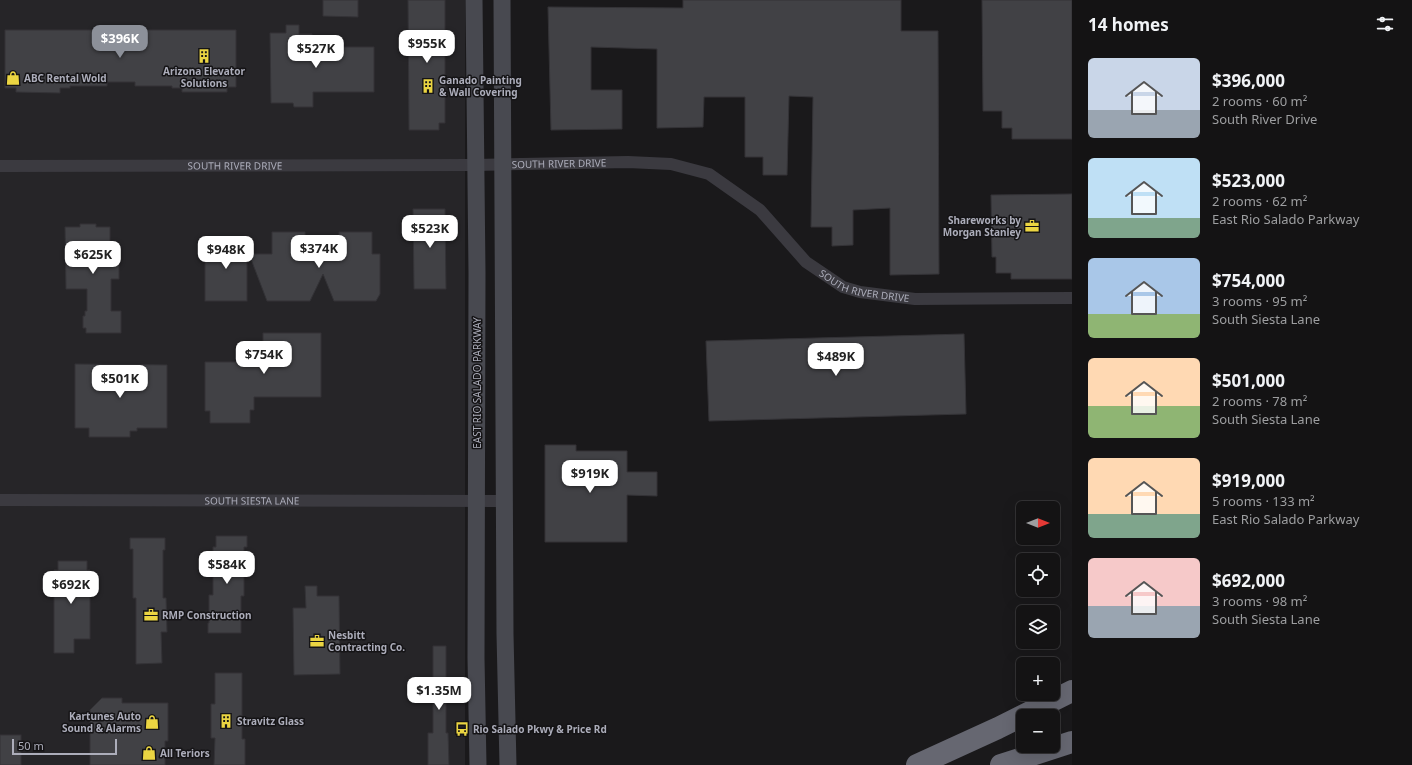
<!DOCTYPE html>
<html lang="en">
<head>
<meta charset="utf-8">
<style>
  :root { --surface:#141314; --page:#212022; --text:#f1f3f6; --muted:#9d9ea0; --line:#333234; --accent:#8c9099 }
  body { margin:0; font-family:"Noto Sans",sans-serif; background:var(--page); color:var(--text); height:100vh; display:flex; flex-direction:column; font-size:15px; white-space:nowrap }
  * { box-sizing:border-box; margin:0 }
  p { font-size:13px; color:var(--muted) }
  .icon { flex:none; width:22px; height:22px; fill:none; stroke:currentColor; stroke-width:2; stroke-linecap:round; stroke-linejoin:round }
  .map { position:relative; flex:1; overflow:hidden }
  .drawer { display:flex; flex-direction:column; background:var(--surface); width:340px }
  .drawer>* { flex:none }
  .needle { width:26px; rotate:90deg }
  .fabs { position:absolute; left:1016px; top:501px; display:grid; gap:8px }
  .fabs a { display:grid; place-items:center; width:44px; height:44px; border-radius:6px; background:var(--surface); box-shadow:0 4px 16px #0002,0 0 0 1px var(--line); font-size:20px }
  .scale { position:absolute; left:12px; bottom:10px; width:105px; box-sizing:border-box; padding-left:4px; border:2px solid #acadba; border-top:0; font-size:11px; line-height:14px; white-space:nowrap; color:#acadba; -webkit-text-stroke:3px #151416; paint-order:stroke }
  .price { position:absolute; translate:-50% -34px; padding:0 9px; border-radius:8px; background:#fff; color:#222; font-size:13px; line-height:26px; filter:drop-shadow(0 1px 2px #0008) }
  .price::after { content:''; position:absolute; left:50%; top:24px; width:12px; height:9px; margin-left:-6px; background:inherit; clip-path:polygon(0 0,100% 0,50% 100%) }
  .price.selected { background:var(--accent); color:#fff }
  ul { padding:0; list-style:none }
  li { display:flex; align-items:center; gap:12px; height:100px; padding:0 16px }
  li span { display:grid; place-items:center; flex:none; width:112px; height:80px; border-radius:6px; color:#555 }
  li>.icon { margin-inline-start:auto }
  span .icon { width:48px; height:48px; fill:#fffc; stroke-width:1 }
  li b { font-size:17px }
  h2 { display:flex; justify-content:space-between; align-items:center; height:48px; padding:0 16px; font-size:17px }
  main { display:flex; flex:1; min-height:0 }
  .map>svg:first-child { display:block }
</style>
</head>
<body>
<main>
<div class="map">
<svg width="1072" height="765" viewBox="0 0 1072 765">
  <rect width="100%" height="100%" fill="#1a191b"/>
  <rect fill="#262528" x="0" y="0" width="465" height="765"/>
  <g fill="#414145" stroke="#343337">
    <path d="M 323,0 L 358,0 L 358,17 L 323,16 Z"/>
    <path d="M 408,0 L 445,0 L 445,123 L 439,123 L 439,130 L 409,130 Z"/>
    <path d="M 683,0 L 901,0 L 901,31 L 938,31 L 939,274 L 890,275 L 890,208 L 853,210 L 853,245 L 832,246 L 832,227 L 811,227 L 813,97 L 789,96 L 787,175 L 763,175 L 763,157 L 745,157 L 745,97 L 704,97 L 703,127 L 657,128 L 657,49 L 591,47 L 591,90 L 622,90 L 622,129 L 551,130 L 548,7 L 683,8 Z"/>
    <path d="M 982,0 L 1072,0 L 1072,139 L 1012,139 L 1012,128 L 1002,128 L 1002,111 L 983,111 Z"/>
    <path d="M 286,25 L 299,25 L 299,34 L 312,34 L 312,47 L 374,47 L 374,92 L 313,92 L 313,107 L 294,107 L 293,103 L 271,103 L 270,33 L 286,33 Z"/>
    <path d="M 5,30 L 236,30 L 236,87 L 227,87 L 227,92 L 182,92 L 182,88 L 172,88 L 172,86 L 135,86 L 135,82 L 107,82 L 107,86 L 70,86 L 70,88 L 60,88 L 60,93 L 16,92 L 16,88 L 5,88 Z"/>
    <path d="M 1072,194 L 1072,279 L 1011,279 L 1011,273 L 996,273 L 996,257 L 992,257 L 991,195 Z"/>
    <path d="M 413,209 L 445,209 L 446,289 L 414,289 Z"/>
    <path d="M 80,224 L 96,224 L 96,227 L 110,227 L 110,248 L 113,248 L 113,254 L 119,254 L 119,279 L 111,279 L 111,311 L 121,311 L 121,333 L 86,333 L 86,328 L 83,328 L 83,316 L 85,316 L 85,311 L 87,311 L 87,289 L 66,289 L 65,227 L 80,227 Z"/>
    <path d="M 272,232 L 305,232 L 306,254 L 339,255 L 339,232 L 372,232 L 372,254 L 380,254 L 380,294 L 376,301 L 334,301 L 323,274 L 310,301 L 267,301 L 249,254 L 272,254 Z"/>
    <rect x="205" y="240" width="42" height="61"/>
    <path d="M 263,333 L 321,333 L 321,397 L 254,397 L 254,410 L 250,410 L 250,423 L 210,423 L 210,411 L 205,411 L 205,362 L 241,362 L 241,343 L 263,343 Z"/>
    <path d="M 964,334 L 966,414 L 709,421 L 706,341 Z"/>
    <path d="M 75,364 L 167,365 L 167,428 L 137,428 L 137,431 L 130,431 L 130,437 L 89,437 L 89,428 L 75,428 Z"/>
    <path d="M 545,445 L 576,445 L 576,451 L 627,451 L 627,472 L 657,472 L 657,496 L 627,495 L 627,542 L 545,542 Z"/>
    <path d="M 216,536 L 247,536 L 247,547 L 244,547 L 244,596 L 241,596 L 241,633 L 208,633 L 208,623 L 209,623 L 209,595 L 213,595 L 213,547 L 216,547 Z"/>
    <path d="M 130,538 L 165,538 L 165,550 L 163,550 L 163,598 L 166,598 L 167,632 L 161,632 L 162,663 L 136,664 L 136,598 L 133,598 L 133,549 L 130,549 Z"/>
    <path d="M 58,561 L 87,561 L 87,570 L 90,570 L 90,639 L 74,639 L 74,653 L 54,653 L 54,570 L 58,570 Z"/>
    <path d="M 305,586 L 317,586 L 317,596 L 339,596 L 340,674 L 294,675 L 293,608 L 306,608 Z"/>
    <path d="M 433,646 L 446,646 L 446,733 L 448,733 L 449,765 L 428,765 L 428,733 L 433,733 Z"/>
    <path d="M 215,673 L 242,673 L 242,739 L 245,739 L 245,765 L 214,765 L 215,738 L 211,738 L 211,704 L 215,704 Z"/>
    <path d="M 102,698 L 122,698 L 122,703 L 168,703 L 168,741 L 165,741 L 165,765 L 90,765 L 90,710 Z"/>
    <rect x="0" y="735" width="21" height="30"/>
  </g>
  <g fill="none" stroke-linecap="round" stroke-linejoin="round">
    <g stroke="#3b3a40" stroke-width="12">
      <path id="s1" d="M 0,166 L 475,165 L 628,162 L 671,164 L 709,174 L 760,210 L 806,262 L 843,287 L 860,292 L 915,299 L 1072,298"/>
      <path id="s2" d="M 0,500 L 505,501"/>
    </g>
    <g stroke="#484950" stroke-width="17">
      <path d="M 474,0 L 477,273 L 476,658 L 478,765"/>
      <path d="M 502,0 L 505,634 L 508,765"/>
    </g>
    <g stroke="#666771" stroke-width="22">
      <path d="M 917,765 L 998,728 L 1072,691"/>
      <path d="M 1001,765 L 1072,742"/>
    </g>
  </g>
  <defs>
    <symbol id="building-bare" viewBox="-9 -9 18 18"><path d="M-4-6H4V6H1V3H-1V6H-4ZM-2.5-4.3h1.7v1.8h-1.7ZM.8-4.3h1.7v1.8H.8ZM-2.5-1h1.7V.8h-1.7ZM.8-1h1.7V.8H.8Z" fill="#ebd542" stroke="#151416" stroke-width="2.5" paint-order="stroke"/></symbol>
    <symbol id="shop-bare" viewBox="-9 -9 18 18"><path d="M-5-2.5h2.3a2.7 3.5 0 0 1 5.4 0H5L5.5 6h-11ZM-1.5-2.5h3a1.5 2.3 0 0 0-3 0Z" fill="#ebd542" stroke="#151416" stroke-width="2.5" paint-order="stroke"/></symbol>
    <symbol id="office-bare" viewBox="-9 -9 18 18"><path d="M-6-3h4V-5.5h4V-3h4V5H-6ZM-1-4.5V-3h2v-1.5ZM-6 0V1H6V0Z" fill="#ebd542" stroke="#151416" stroke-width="2.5" paint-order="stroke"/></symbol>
    <symbol id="bus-bare" viewBox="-9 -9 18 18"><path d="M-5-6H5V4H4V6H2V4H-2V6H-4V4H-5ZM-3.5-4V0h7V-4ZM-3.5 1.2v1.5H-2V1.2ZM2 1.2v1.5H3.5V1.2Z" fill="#ebd542" stroke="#151416" stroke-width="2.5" paint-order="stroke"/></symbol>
  </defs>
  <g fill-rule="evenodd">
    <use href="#building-bare" x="194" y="46" width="20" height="20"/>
    <use href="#shop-bare" x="3" y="68" width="20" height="20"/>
    <use href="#building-bare" x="418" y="76" width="20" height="20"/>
    <use href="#office-bare" x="1022" y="216" width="20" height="20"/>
    <use href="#office-bare" x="141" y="605" width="20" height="20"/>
    <use href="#office-bare" x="307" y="631" width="20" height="20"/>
    <use href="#building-bare" x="216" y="711" width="20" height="20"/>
    <use href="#shop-bare" x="142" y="712" width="20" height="20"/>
    <use href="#bus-bare" x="452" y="719" width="20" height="20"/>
    <use href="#shop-bare" x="139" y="743" width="20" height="20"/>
  </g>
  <g text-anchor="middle" stroke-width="3" stroke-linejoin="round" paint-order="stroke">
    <g font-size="10" font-weight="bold" fill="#acadba" stroke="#151416" text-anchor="start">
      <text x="204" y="75" text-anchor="middle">Arizona Elevator<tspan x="204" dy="12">Solutions</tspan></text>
      <text x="24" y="82">ABC Rental Wold</text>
      <text x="439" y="84">Ganado Painting<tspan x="439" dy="12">&amp; Wall Covering</tspan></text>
      <text x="1021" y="224" text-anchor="end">Shareworks by<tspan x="1021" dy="12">Morgan Stanley</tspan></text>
      <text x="162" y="619">RMP Construction</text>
      <text x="328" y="639">Nesbitt<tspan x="328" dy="12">Contracting Co.</tspan></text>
      <text x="141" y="720" text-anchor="end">Kartunes Auto<tspan x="141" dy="12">Sound &amp; Alarms</tspan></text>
      <text x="237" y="725">Stravitz Glass</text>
      <text x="473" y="733">Rio Salado Pkwy &amp; Price Rd</text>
      <text x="160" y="757">All Teriors</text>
    </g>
    <g font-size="10" fill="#acadba" stroke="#151416">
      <text dy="4" stroke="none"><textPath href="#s1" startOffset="559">SOUTH RIVER DRIVE</textPath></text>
      <text dy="4" stroke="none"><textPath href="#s1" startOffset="235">SOUTH RIVER DRIVE</textPath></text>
      <text dy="4" stroke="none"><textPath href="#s1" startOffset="907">SOUTH RIVER DRIVE</textPath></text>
      <text transform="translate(477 383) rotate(-90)" y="4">EAST RIO SALADO PARKWAY</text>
      <text dy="4" stroke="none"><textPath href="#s2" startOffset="252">SOUTH SIESTA LANE</textPath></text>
    </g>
  </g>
</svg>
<div class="fabs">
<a><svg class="needle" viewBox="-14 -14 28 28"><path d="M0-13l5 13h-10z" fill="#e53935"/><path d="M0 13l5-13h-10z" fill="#9d9ea0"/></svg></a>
<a><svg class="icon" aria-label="locate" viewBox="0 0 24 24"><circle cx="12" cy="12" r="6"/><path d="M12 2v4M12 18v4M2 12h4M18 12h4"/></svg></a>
<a><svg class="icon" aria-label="layers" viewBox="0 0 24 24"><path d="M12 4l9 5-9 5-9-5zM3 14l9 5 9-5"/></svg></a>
<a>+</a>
<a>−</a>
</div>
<div class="scale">50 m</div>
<b class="price selected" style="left:120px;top:59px">$396K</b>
<b class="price" style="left:427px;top:64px">$955K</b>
<b class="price" style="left:316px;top:69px">$527K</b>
<b class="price" style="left:430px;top:249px">$523K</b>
<b class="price" style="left:319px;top:269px">$374K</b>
<b class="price" style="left:226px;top:270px">$948K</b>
<b class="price" style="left:93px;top:275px">$625K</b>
<b class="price" style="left:264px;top:375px">$754K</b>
<b class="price" style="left:836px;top:377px">$489K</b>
<b class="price" style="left:120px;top:399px">$501K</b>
<b class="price" style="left:590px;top:494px">$919K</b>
<b class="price" style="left:227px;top:585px">$584K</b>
<b class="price" style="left:71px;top:605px">$692K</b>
<b class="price" style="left:439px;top:711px">$1.35M</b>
</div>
<section class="drawer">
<h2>14 homes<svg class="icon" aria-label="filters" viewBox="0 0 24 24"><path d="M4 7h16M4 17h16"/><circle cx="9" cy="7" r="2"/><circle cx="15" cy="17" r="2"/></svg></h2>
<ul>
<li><span style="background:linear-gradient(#c9d6e8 65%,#9aa5b1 0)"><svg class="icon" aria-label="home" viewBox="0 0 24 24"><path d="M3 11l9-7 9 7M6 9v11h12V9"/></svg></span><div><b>$396,000</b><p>2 rooms · 60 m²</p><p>South River Drive</p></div></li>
<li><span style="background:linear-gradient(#bfe0f5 75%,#7fa58c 0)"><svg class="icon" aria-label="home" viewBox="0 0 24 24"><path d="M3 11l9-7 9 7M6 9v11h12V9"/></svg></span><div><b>$523,000</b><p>2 rooms · 62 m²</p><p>East Rio Salado Parkway</p></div></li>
<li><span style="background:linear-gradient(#a9c7e8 70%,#8fb573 0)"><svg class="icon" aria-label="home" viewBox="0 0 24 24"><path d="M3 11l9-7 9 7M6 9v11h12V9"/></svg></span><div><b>$754,000</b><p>3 rooms · 95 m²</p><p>South Siesta Lane</p></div></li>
<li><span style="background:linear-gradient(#ffd9b3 60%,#8fb573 0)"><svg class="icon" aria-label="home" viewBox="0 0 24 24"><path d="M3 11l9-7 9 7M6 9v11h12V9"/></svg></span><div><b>$501,000</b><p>2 rooms · 78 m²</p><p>South Siesta Lane</p></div></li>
<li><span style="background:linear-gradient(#ffd9b3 70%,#7fa58c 0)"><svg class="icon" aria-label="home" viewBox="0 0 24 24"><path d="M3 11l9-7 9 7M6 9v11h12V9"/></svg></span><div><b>$919,000</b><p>5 rooms · 133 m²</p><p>East Rio Salado Parkway</p></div></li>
<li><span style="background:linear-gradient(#f6c9c9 60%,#9aa5b1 0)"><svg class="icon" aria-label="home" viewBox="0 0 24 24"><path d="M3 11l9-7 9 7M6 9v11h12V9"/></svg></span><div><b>$692,000</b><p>3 rooms · 98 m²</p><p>South Siesta Lane</p></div></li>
</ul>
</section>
</main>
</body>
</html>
